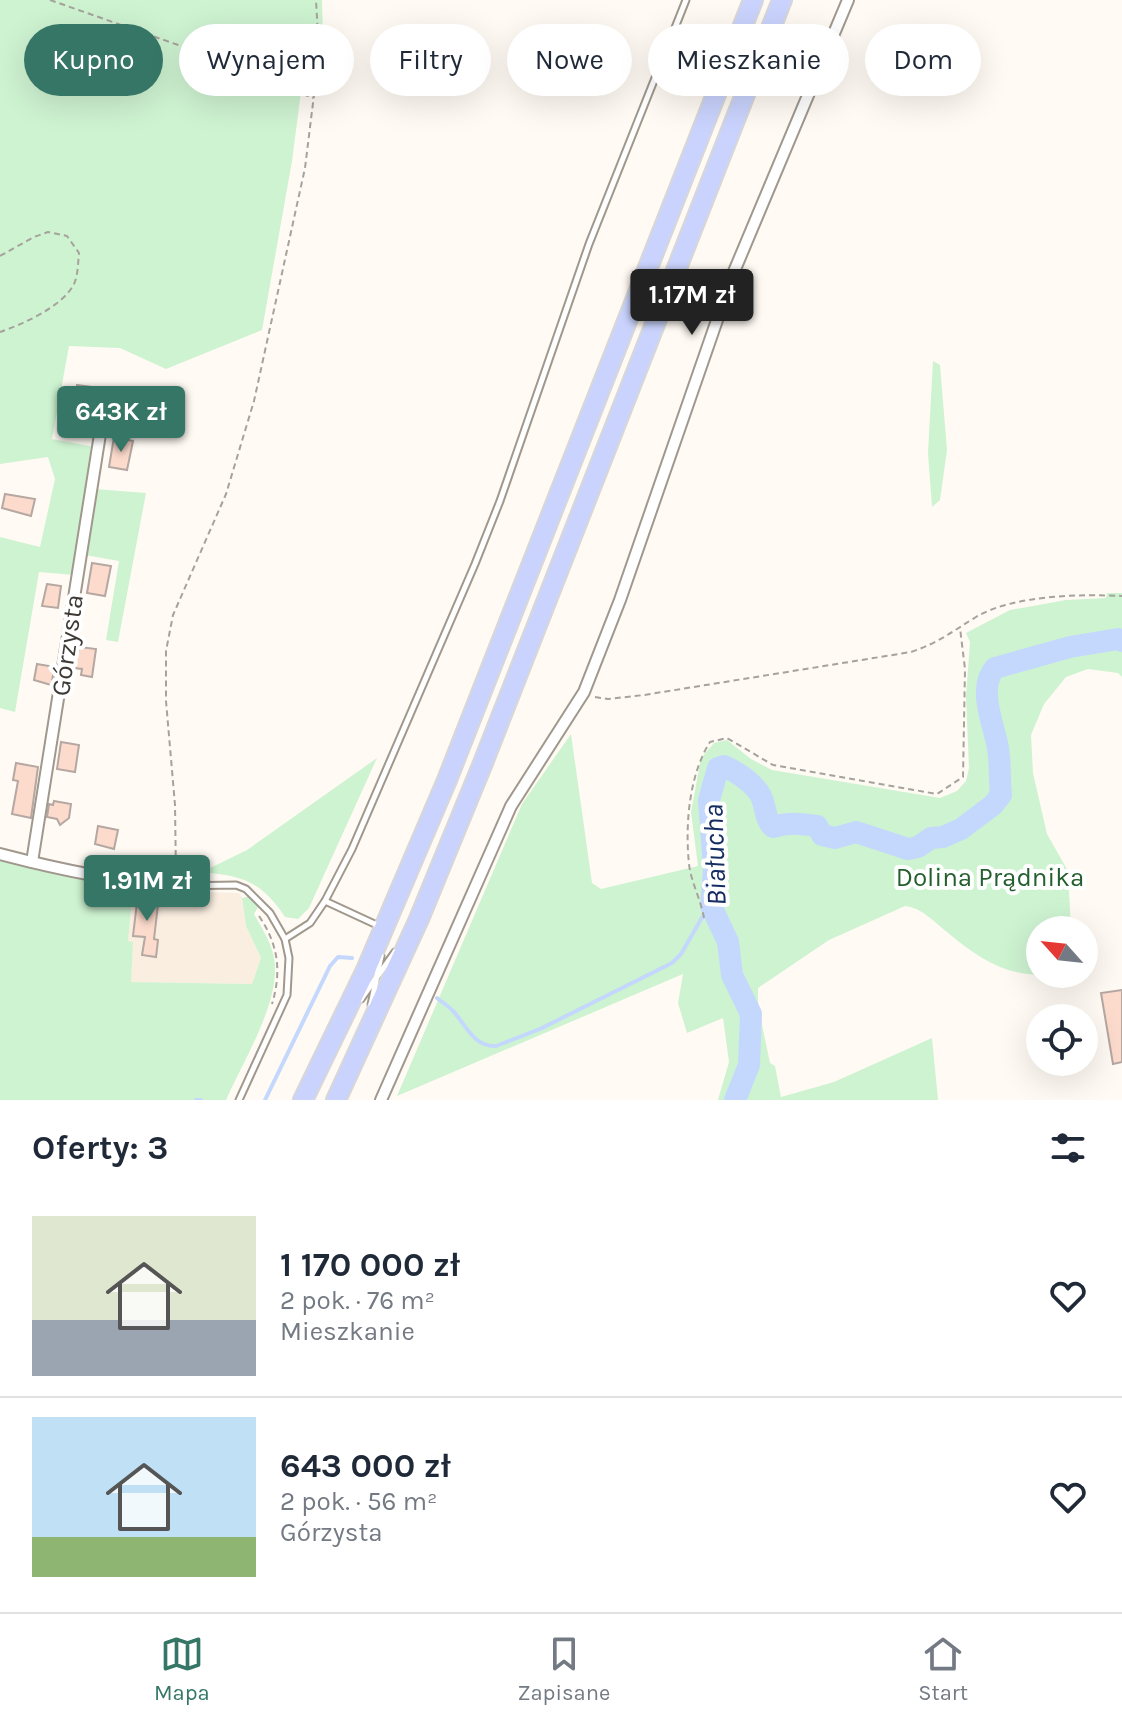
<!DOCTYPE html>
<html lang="pl">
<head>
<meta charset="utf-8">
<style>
  :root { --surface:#fff; --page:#f6f6f7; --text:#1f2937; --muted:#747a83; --line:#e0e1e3; --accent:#357667 }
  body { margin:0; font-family:Karla,sans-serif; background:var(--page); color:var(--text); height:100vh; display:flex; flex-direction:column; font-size:30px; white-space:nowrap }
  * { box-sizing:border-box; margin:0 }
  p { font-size:26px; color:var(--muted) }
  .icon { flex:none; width:44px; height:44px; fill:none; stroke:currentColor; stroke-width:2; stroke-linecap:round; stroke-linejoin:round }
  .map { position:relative; height:1100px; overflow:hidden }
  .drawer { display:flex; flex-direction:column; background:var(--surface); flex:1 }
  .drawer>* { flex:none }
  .top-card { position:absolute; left:24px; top:24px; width:1074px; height:72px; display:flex; gap:16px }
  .needle { width:52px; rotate:297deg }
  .buttons { position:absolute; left:1026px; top:916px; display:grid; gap:16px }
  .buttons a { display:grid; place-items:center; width:72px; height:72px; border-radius:50%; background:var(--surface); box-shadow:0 8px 32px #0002; font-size:40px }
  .price { position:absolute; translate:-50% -68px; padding:0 18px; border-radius:8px; background:var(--accent); color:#fff; font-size:26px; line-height:52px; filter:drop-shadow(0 2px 4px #0008) }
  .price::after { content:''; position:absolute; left:50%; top:48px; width:24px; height:18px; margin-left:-12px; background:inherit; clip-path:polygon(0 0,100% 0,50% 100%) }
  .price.selected { background:#222; color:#fff }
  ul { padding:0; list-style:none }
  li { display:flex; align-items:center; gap:24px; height:200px; padding:0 32px }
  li+li { border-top:2px solid var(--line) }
  li span { display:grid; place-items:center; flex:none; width:224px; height:160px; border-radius:0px; color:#555 }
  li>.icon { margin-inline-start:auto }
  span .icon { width:96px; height:96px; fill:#fffc; stroke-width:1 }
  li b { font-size:34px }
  h2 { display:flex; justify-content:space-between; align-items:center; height:96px; padding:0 32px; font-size:34px }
  .tag { padding:0 28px; border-radius:36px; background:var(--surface); box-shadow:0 8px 32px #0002; font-size:28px; line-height:72px }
  .tag.selected { background:var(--accent); color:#fff }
  .tab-bar { display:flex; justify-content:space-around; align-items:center; height:112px; border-top:2px solid var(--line); background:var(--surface); font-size:22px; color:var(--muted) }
  .tab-bar a { display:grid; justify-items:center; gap:4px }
  .tab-bar .selected { color:var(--accent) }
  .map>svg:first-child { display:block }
</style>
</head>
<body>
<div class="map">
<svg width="1122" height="1100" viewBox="0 0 1122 1100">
  <rect width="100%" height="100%" fill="#fffaf3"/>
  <path fill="#f9eee0" d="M 133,890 L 239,893 L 242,898 L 246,926 L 261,958 L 252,984 L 130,982 L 133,942 L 128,941 Z"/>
  <g fill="#cef3d1">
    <path d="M 0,0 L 322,0 L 323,39 L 317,37 L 311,81 L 302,84 L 292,161 L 262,330 L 166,369 L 120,348 L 69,346 L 52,439 L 95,447 L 74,575 L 39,572 L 15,712 L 0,708 L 0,537 L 40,547 L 55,479 L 48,457 L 0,464 Z"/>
    <path d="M 933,361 L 940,365 L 947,450 L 940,500 L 932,507 L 928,453 Z"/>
    <path d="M 95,489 L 146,493 L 118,642 L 106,640 L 119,561 L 85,555 Z"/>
    <path d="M 1107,593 L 1122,593 L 1122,677 L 1118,673 L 1088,669 L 1066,677 L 1044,704 L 1031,735 L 1033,773 L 1047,834 L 1068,871 L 1071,930 L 1040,930 L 1040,974 L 1059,974 C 1010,979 983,962 947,932 C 933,921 922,908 905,906 L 829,940 L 758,988 L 758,1006 L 770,1063 L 775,1066 L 781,1097 L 834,1082 L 932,1038 L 938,1100 L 718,1100 L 729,1062 L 723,1018 L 687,1033 L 678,1003 L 683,974 L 397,1096 L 522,804 L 571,734 L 592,883 L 601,889 L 698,866 L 691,812 L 701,758 L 714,743 L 727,740 L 751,759 L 772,770 L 940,798 L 957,791 L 966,781 L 969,768 L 966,696 L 970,642 L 966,633 L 1010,610 L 1066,600 L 1106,598 Z"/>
    <path d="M 377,758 L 309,908 L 298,919 L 285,917 C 261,881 243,876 202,872 L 247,850 Z"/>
    <path d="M 0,861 L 133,890 L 128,941 L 133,942 L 131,982 L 252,984 L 261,958 L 246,926 L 242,898 L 251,896 L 258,907 L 254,914 C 263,930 274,946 275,966 C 277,1007 243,1062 226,1100 L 0,1100 Z"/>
  </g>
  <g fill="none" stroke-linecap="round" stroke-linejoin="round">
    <g stroke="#c4d8fd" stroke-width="4">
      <path d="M 437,998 C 442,1002 448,1006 452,1010 C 466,1024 473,1047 496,1046 L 540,1029 L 672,963 L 681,954 L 711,902"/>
      <path d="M 196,1100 L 201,1100"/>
      <path d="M 265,1100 L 330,966 L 338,957 L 352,958"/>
    </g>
    <path stroke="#c4d8fd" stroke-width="22" d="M 735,1100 L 749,1065 L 751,1014 L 732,975 L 728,942 L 711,906 L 714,869 L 709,800 L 718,768 L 724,766 C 737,772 754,783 761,796 C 766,807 765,820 773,827 C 789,822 801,824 817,826 L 822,835 L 835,838 L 856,832 L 908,849 L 918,847 L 931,838 L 943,837 L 961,829 L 993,805 L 1001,795 C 999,778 1001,759 997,743 C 992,721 978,687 995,668 L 1070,647 L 1118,639 L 1122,641"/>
  </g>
  <g fill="#fcdbcc" stroke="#b5a7a1" stroke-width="2">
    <path d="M 77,385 L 100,388 L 98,402 L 88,400 L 84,406 L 74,404 Z"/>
    <path d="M 114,437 L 133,441 L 127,470 L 109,467 Z"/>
    <path d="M 5,494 L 35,499 L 31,516 L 2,508 Z"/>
    <path d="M 92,563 L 111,566 L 105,596 L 87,593 Z"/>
    <path d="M 47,584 L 61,586 L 58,608 L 42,606 Z"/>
    <path d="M 80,647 L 96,649 L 92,677 L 81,675 L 82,669 L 73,668 Z"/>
    <path d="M 37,664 L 55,667 L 51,685 L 34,680 Z"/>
    <path d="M 61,742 L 79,745 L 75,772 L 57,769 Z"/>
    <path d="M 16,763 L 38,767 L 31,818 L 12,814 L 18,781 L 13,780 Z"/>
    <path d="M 54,801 L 71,804 L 69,818 L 60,825 L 57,819 L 47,817 L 49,804 L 53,805 Z"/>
    <path d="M 98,826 L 118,830 L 114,849 L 95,844 Z"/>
    <path d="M 138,894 L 159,896 L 154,939 L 158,940 L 156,957 L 142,955 L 145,937 L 133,936 Z"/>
    <path d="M 1122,990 L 1122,1062 L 1113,1064 L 1101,993 Z"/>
  </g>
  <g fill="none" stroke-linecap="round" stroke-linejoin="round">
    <defs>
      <g id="service">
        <path d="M 177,886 L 236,885 L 246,889 L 270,913 L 285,939 L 289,958 L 287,995 L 239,1100"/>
        <path d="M 325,901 L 379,926"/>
        <path d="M 285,939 L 310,923 L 325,901 L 352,849 L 475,564 L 500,501 L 589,244 L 686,0"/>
        <path d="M 361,999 L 395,952"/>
        <path d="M 371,1005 L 381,956"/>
      </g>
      <g id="minor">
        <path d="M 0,854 C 57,869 117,882 176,886"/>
        <path d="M 32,862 L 101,428"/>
        <path d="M 381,1100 L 511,806 L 584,692 L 620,600 L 733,274 L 848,0"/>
      </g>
      <g id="motorway">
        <path d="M 303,1100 L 366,970 L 447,780 L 753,0"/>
        <path d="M 336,1100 L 419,919 L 483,763 L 782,0"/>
      </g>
    </defs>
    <use href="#service" stroke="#a0988d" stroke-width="9"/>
    <use href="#minor" stroke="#a0988d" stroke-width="14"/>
    <use href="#motorway" stroke="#d8d7d7" stroke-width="22"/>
    <g stroke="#a6a29c" stroke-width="2" stroke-dasharray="6 4" stroke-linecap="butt">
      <path d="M 50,0 L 181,46 L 313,98"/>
      <path d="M 0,256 L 34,237 L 48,232 L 67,236 L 79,253 C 78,262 78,276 74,284 C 62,307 23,324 0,332"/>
      <path d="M 595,697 L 608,699 L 644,695 L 911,652 C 938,643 953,631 976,617 C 1013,595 1080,594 1122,596"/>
      <path d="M 176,876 L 175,805 L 166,701 L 166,651 L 173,615 L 226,494 L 254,401 L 305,168 L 319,54 L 316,0"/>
      <path d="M 259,916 C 278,944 282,971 272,1004"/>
      <path d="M 704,918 C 701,900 691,882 689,864 C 685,825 689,775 710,742 L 727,738 L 773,765 L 937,794 L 963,777 L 965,669 L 960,628"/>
    </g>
    <use href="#service" stroke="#fff" stroke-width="5"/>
    <use href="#minor" stroke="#fff" stroke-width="10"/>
    <use href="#motorway" stroke="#c9d3fd" stroke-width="18"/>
  </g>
  <g text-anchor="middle" stroke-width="8" stroke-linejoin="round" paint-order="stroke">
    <g font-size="26" fill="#3d3935" stroke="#fff">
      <text transform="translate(67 645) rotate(-82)" y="9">Górzysta</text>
    </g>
    <g font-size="26" fill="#245f2e" stroke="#fff">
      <text x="990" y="886">Dolina Prądnika</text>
    </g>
    <g font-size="28" font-style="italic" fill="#152d62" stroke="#fff">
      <text transform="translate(714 855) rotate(-92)" y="10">Białucha</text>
    </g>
  </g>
</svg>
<div class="buttons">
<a><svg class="needle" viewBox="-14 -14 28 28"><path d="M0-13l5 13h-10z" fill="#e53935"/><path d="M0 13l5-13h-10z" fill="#747a83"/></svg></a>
<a><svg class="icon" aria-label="locate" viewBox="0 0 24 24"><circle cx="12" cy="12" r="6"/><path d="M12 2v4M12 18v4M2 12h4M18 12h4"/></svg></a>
</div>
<b class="price selected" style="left:692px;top:337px">1.17M zł</b>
<b class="price" style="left:121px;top:454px">643K zł</b>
<b class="price" style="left:147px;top:923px">1.91M zł</b>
<div class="top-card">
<a class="tag selected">Kupno</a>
<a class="tag">Wynajem</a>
<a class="tag">Filtry</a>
<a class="tag">Nowe</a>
<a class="tag">Mieszkanie</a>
<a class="tag">Dom</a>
</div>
</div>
<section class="drawer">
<h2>Oferty: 3<svg class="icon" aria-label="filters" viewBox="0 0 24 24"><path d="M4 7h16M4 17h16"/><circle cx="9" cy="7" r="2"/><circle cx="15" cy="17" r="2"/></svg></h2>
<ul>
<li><span style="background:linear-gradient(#dfe7d0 65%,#9aa5b1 0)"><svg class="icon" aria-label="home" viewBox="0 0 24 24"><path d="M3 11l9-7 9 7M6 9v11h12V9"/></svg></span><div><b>1 170 000 zł</b><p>2 pok. · 76 m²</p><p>Mieszkanie</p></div><svg class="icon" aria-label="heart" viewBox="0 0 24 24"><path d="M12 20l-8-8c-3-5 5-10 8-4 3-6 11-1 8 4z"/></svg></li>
<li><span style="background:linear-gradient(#bfe0f5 75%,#8fb573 0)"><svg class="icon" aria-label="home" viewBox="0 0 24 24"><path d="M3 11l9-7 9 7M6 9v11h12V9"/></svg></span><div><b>643 000 zł</b><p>2 pok. · 56 m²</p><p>Górzysta</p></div><svg class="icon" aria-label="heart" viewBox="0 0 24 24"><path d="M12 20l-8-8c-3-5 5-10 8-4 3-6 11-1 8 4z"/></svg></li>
</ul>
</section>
<nav class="tab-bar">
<a class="selected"><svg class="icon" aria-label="map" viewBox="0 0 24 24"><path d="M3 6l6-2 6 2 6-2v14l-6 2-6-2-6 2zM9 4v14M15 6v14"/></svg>Mapa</a>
<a><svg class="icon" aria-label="saved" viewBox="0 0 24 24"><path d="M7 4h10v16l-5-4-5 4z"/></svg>Zapisane</a>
<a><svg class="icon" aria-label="home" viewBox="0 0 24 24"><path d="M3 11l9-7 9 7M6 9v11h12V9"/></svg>Start</a>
</nav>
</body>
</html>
